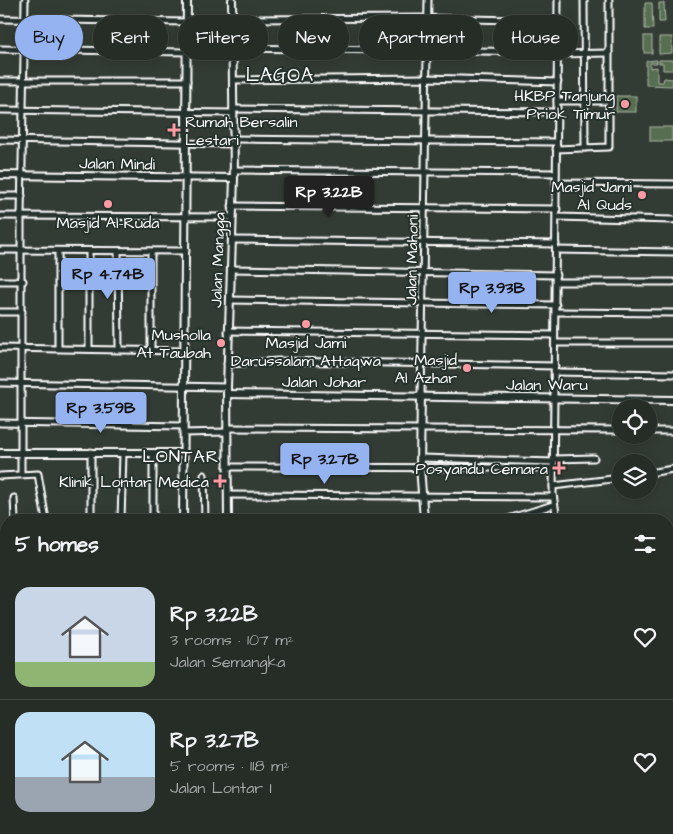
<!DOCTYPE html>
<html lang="en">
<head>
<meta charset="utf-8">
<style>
  :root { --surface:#262d27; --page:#323933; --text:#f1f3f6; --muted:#a4a8a7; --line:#424944; --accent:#95b2f1 }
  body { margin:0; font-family:"Architects Daughter",sans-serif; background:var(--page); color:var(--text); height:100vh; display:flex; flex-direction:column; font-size:19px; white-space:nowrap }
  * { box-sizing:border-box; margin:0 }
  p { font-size:16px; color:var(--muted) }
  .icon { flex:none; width:28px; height:28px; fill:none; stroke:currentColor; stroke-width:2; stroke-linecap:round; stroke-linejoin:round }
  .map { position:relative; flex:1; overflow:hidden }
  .side { position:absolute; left:0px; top:514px; width:674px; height:321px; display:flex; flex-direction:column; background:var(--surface); border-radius:20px 20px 0 0; box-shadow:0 2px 12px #0003,0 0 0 1px var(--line) }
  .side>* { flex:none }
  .top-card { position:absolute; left:15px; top:15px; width:644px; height:45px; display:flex; gap:10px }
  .tools { position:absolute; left:612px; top:399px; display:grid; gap:10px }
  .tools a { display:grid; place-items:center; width:45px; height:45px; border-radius:50%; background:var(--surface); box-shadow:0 2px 12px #0003,0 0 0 1px var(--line); font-size:25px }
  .price { position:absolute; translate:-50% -42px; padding:0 11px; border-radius:5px; background:var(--accent); color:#111; font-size:16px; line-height:32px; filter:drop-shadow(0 1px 2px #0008) }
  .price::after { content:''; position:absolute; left:50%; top:30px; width:15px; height:11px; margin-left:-8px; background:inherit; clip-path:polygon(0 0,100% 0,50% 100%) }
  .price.current { background:#222; color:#fff }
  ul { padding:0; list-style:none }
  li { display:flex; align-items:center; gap:15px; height:125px; padding:0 15px }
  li+li { border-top:1px solid var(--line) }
  li span { display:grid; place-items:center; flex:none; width:140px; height:100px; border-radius:15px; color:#555 }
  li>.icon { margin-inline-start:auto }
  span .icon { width:60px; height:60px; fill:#fffc; stroke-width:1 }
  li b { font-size:21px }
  h2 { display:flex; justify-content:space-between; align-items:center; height:60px; padding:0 15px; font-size:21px }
  .tag { padding:0 18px; border-radius:22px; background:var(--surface); box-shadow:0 2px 12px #0003,0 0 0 1px var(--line); font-size:18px; line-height:45px }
  .tag.current { background:var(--accent); color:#111 }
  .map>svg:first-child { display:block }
</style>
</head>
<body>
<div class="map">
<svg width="673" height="834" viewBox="0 0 673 834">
  <rect width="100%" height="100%" fill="#333c34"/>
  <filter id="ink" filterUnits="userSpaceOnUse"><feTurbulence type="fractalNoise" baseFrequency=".02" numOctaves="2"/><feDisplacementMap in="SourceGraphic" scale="10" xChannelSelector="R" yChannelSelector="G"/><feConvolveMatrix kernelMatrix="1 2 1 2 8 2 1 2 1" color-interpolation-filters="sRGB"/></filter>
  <g filter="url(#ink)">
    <g fill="#596e51" stroke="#acb6a8">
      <path d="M 645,3 L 652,3 L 653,29 L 645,29 Z"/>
      <path d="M 659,3 L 664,3 L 665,22 L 659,22 Z"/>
      <rect x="644" y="36" width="8" height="17"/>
      <path d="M 659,37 L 672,37 L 672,53 L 659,54 Z"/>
      <rect x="203" y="38" width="12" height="14"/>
      <path d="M 657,60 L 657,63 L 650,63 L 650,68 L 657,67 L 657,82 L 663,82 L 664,78 L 673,79 L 673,86 L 646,85 L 646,61 Z"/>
      <path d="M 659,60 L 673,60 L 673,70 L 663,70 L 663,63 L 659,63 Z"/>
      <rect x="616" y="96" width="20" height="16"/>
      <rect x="650" y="127" width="22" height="14"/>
    </g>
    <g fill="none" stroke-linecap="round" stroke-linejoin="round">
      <defs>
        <g id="minor">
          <path d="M 584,0 L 585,148"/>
          <path d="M 0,19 L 187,22"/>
          <path d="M 232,19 L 420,18 L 558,21"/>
          <path d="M 233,48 L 557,52"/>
          <path d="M 0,49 L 187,52"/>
          <path d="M 557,54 L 609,53"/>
          <path d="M 233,80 L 427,78 L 558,82"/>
          <path d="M 0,81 L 187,81"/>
          <path d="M 557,101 L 608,101"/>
          <path d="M 233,109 L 556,112"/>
          <path d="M 0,110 L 233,113"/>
          <path d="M 233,139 L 556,142"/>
          <path d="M 0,140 L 233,144"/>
          <path d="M 556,149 L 609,147 L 609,0"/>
          <path d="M 233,170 L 556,173"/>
          <path d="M 556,183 L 673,184"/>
          <path d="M 0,196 L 22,196"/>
          <path d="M 232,206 L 557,209"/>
          <path d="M 0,216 L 232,217"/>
          <path d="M 557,217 L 673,220"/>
          <path d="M 232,240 L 556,244"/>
          <path d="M 0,250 L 186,251"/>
          <path d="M 556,250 L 673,252"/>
          <path d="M 118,251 L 119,349"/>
          <path d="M 151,252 L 151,349"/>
          <path d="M 231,269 L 556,275"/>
          <path d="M 0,281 L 23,281"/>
          <path d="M 556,282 L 673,282"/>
          <path d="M 230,300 L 556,305"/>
          <path d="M 0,312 L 22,312"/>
          <path d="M 556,312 L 673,313"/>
          <path d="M 228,331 L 554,335"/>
          <path d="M 555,343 L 673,343"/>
          <path d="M 0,348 L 184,351"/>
          <path d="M 58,348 L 58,251"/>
          <path d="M 89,348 L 89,251"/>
          <path d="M 227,364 L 279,361 L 555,366"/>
          <path d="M 555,372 L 673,374"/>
          <path d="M 0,383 L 227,387"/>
          <path d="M 421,395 L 428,0"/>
          <path d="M 0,423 L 183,426"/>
          <path d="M 227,428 L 621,430"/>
          <path d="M 649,431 L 673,431"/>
          <path d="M 183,433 L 227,432"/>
          <path d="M 91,452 L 91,520"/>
          <path d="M 421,458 L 554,462"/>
          <path d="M 554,459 L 594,458"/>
          <path d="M 227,467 L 554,468"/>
          <path d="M 649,473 L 673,469"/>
          <path d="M 21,474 L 21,216 L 25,0"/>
          <path d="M 204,475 L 205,520"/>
          <path d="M 0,476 L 38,474 L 46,520"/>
          <path d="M 553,486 L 621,478"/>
          <path d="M 228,495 L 553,497"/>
          <path d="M 14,498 L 15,520"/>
          <path d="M 121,520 L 123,453"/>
          <path d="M 153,520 L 153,453"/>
          <path d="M 505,520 L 553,505"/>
          <path d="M 557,520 L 553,494 L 558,0"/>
          <path d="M 0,558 L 6,557"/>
          <path d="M 668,572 L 673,571"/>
          <path d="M 0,600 L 6,600"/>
          <path d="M 0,691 L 6,691"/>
          <path d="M 0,720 L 6,720"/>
          <path d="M 668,749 L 673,747"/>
          <path d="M 152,829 L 153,834"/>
          <path d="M 370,829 L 371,834"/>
          <path d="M 433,829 L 433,834"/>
          <path d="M 545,829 L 546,834"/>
          <path d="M 592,829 L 595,834"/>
          <path d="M 236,832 L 250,829"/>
          <path d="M 24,834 L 24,829"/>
          <path d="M 59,834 L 59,829"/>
          <path d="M 89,834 L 89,829"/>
          <path d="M 111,834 L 128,829"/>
          <path d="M 125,834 L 139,829"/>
          <path d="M 181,834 L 183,829"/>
          <path d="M 554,834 L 566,829"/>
          <path d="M 667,834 L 673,832"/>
        </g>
        <g id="tertiary">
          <path d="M 0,175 L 234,178"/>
          <path d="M 227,394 L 673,400"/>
          <path d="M 421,395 L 420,466 L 424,520"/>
          <path d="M 0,453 L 183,453"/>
          <path d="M 183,520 L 187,0"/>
          <path d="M 228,520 L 227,387 L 234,178 L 232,0"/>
          <path d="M 668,661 L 673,661"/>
          <path d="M 235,829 L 237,834"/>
        </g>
      </defs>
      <use href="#minor" stroke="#fff" stroke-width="9"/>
      <use href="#tertiary" stroke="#fff" stroke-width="10"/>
      <use href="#minor" stroke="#26332d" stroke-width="5"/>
      <use href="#tertiary" stroke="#26332d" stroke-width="6"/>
    </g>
  </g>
  <g fill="#ff9aa2" stroke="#26332d" stroke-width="2">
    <circle cx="625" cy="104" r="5"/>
    <path d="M171.5 122.5h5v5h5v5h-5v5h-5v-5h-5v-5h5z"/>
    <circle cx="642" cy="195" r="5"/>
    <circle cx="108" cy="204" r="5"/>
    <circle cx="306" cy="324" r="5"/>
    <circle cx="221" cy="343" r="5"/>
    <circle cx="467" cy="368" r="5"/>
    <path d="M556.5 460.5h5v5h5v5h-5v5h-5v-5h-5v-5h5z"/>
    <path d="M217.5 473.5h5v5h5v5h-5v5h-5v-5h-5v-5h5z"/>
  </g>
  <g text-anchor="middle" stroke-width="4" stroke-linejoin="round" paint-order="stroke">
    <g font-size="16" fill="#fff" stroke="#26332d" text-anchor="end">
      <text x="615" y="101">HKBP Tanjung<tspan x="615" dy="18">Priok Timur</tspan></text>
      <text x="185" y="127" text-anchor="start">Rumah Bersalin<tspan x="185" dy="18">Lestari</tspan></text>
      <text x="632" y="192">Masjid Jami<tspan x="632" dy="18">Al Quds</tspan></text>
      <text x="108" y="228" text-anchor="middle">Masjid Al-Ruda</text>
      <text x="211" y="340">Musholla<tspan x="211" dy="18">At Taubah</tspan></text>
      <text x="306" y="348" text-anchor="middle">Masjid Jami<tspan x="306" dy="18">Darussalam Attaqwa</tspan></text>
      <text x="457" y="365">Masjid<tspan x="457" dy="18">Al Azhar</tspan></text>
      <text x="548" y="474">Posyandu Cemara</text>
      <text x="209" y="487">Klinik Lontar Medica</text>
    </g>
    <g font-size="16" fill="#fff" stroke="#26332d">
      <text transform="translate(117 163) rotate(1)" y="6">Jalan Mindi</text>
      <text transform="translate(217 260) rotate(-88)" y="6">Jalan Mangga</text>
      <text transform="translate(411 260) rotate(-89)" y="6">Jalan Mahoni</text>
      <text x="324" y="387">Jalan Johar</text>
      <text x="547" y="390">Jalan Waru</text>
    </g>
    <g font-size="18" letter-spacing="1" fill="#fff" stroke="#26332d">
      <text x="181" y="462">LONTAR</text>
    </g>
    <g font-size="19" letter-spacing="1" fill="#fff" stroke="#26332d">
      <text x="280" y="81">LAGOA</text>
    </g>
  </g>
</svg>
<div class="tools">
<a><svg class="icon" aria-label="locate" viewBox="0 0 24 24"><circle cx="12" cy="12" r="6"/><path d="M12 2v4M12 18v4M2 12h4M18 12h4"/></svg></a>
<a><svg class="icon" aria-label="layers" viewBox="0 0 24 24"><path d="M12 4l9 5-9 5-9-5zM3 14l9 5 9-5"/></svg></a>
</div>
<b class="price current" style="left:329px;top:218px">Rp 3.22B</b>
<b class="price" style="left:108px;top:300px">Rp 4.74B</b>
<b class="price" style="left:492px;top:314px">Rp 3.93B</b>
<b class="price" style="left:101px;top:434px">Rp 3.59B</b>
<b class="price" style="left:325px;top:485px">Rp 3.27B</b>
<div class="top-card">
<a class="tag current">Buy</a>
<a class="tag">Rent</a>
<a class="tag">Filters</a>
<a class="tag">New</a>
<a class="tag">Apartment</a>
<a class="tag">House</a>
</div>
<section class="side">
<h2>5 homes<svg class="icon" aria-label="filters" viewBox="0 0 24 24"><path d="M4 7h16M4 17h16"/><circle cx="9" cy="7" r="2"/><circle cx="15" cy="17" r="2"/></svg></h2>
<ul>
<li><span style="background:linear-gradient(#c9d6e8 75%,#8fb573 0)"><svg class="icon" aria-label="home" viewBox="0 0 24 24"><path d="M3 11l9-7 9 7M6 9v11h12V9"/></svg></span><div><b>Rp 3.22B</b><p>3 rooms · 107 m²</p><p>Jalan Semangka</p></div><svg class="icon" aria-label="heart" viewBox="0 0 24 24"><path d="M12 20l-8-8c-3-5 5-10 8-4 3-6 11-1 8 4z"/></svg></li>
<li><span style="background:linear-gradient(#bfe0f5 65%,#9aa5b1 0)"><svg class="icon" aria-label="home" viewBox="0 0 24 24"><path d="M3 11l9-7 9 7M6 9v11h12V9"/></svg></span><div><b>Rp 3.27B</b><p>5 rooms · 118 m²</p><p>Jalan Lontar I</p></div><svg class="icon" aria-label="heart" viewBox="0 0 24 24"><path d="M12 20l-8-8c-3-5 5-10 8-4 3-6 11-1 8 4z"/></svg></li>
</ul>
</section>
</div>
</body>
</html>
